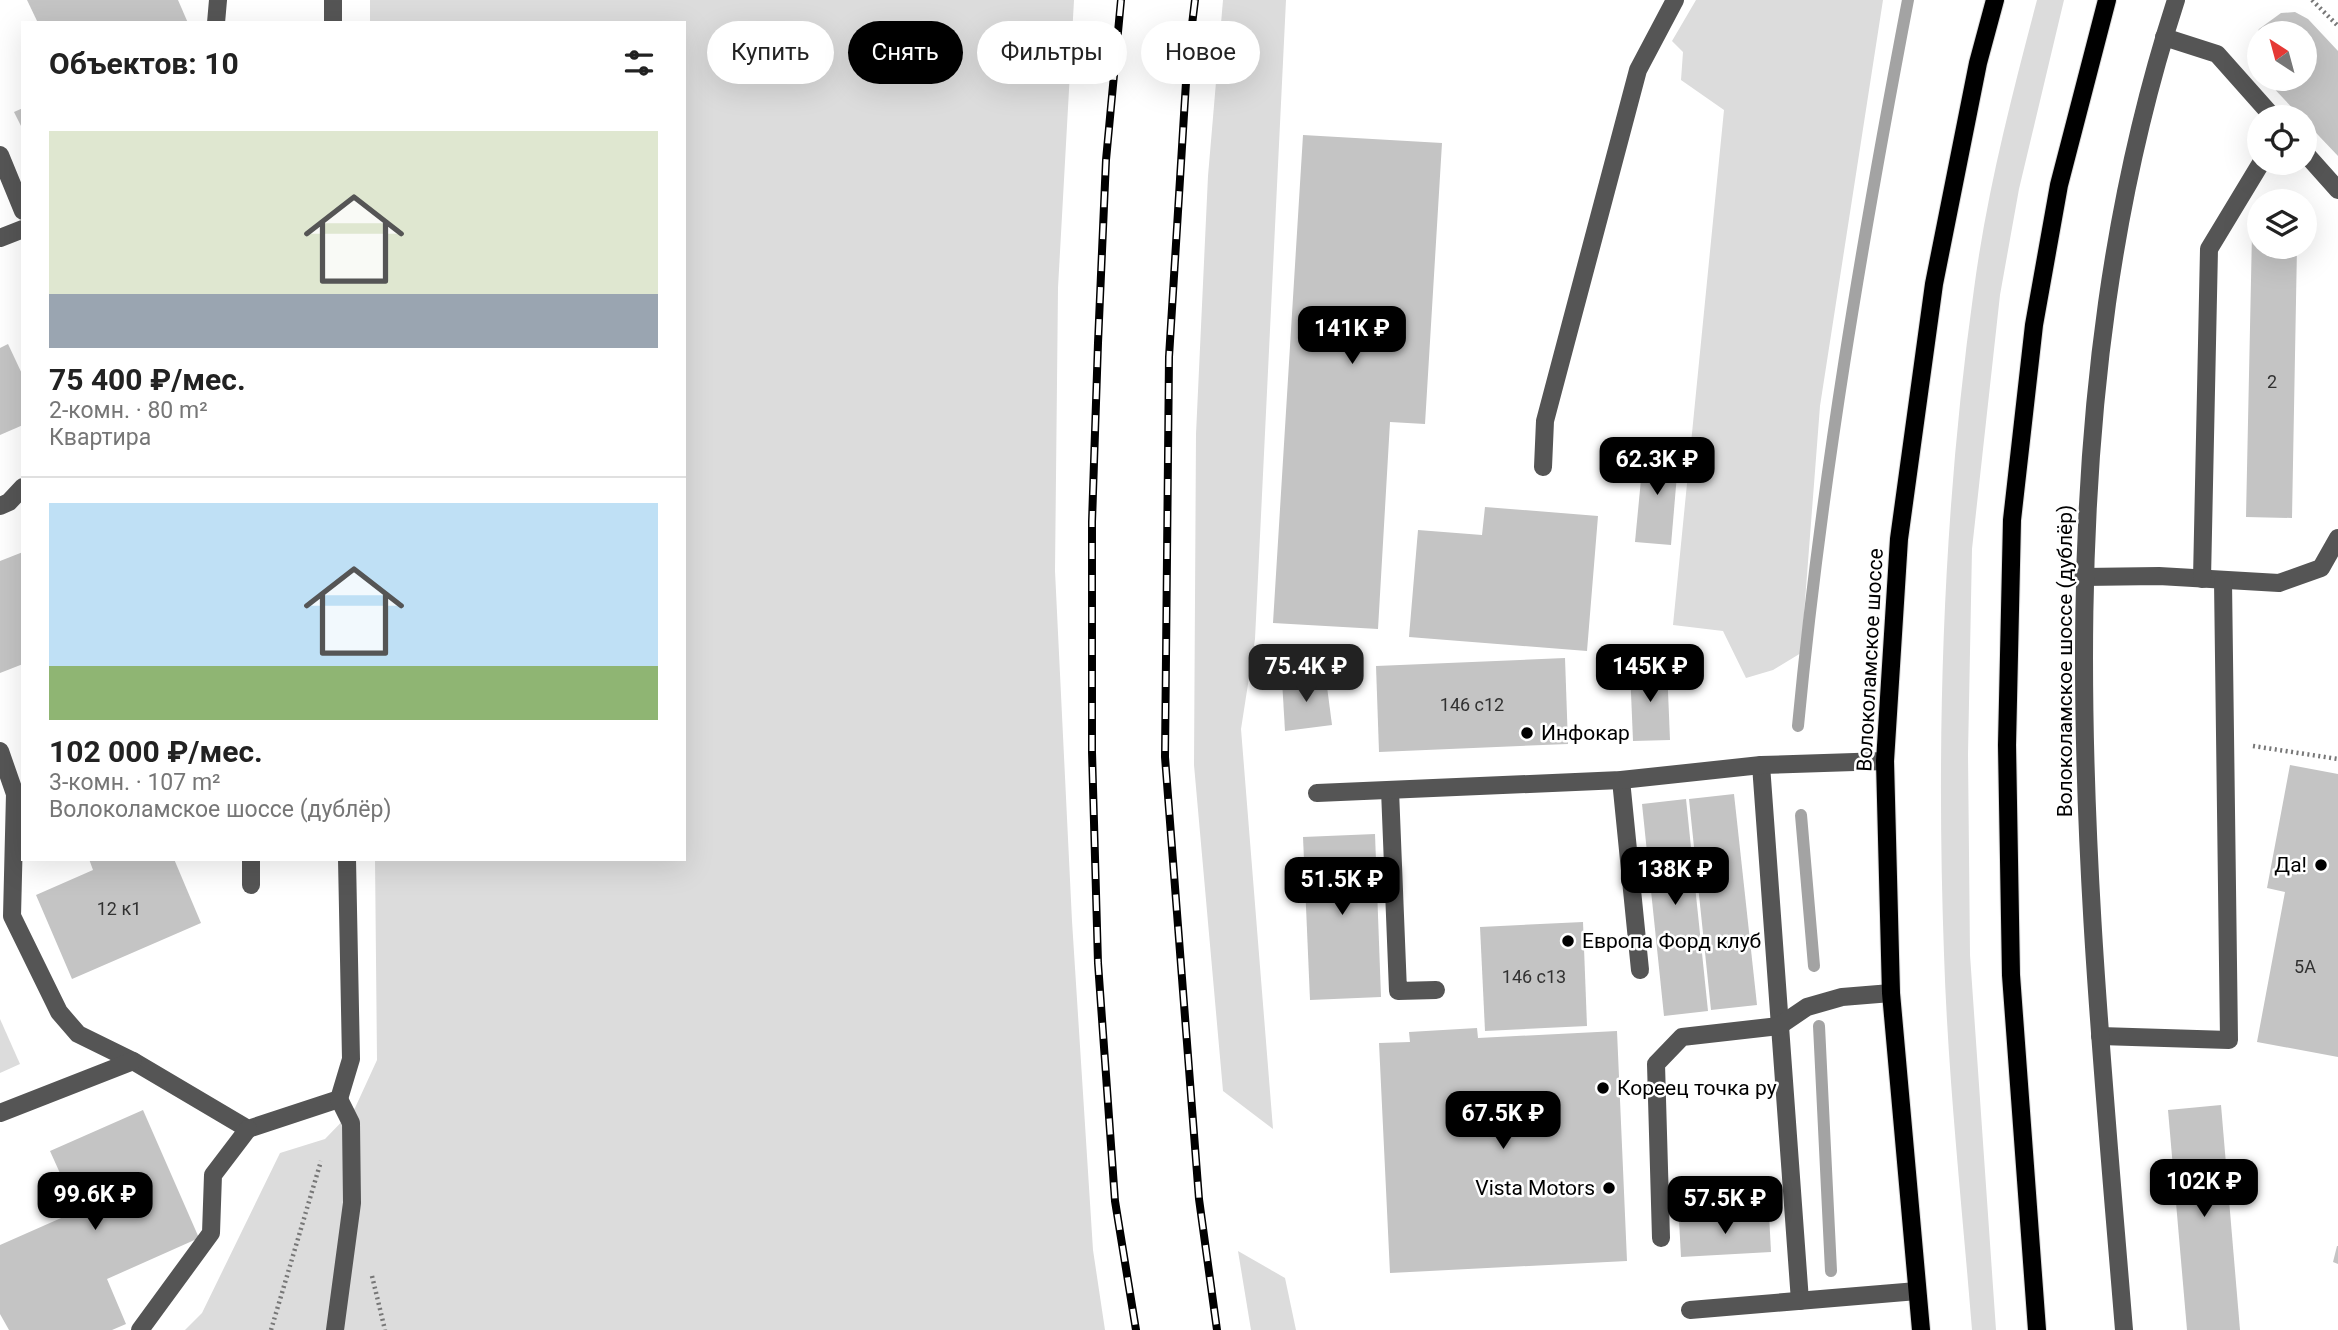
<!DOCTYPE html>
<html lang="ru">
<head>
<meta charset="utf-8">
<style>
  :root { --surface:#fff; --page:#f6f6f6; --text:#222; --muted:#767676; --line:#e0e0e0; --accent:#000 }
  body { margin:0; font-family:Roboto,sans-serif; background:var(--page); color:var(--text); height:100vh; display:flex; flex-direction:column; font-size:26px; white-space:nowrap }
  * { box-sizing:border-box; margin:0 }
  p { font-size:23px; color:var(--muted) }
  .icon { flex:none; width:38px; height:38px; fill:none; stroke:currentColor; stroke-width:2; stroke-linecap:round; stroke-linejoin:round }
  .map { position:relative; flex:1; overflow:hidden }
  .side { position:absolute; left:21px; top:21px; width:665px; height:840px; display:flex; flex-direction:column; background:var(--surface); border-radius:0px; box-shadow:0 7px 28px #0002 }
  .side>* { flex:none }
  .banner { position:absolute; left:707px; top:21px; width:665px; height:63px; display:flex; gap:14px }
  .needle { width:46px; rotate:324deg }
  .tools { position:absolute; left:2247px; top:21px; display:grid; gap:14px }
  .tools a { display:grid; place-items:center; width:70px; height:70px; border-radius:50%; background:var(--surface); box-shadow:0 7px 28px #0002; font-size:35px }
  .price { position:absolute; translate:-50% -60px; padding:0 16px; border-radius:14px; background:var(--accent); color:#fff; font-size:23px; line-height:46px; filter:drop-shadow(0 2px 4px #0008) }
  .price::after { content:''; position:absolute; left:50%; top:42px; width:21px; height:16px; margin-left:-10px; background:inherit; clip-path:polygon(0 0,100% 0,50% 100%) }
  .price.selected { background:#222; color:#fff }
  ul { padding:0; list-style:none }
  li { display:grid; align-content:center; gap:14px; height:371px; padding:0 28px }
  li+li { border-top:2px solid var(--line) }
  li span { display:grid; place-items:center; height:217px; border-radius:0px; color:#555 }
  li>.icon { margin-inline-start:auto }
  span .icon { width:126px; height:126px; fill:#fffc; stroke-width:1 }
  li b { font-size:30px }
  h2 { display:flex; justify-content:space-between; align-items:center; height:84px; padding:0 28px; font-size:30px }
  .tag { padding:0 24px; border-radius:32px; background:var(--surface); box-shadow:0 7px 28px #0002; font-size:24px; line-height:63px }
  .tag.selected { background:var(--accent); color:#fff }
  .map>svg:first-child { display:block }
</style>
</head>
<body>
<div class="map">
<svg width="2338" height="1330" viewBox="0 0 2338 1330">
  <rect width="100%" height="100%" fill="#fff"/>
  <g fill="#dcdcdc">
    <path d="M 370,0 L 1074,0 L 1058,288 L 1055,571 L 1072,921 L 1093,1250 L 1105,1330 L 185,1330 L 202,1313 L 280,1153 L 325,1139 L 355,1108 L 377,1060 L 375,859 L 684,859 L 684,23 L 370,23 Z"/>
    <path d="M 1223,0 L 1286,0 L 1255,639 L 1241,729 L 1273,1129 L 1223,1091 L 1194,765 L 1196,434 L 1208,176 Z"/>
    <path d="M 1696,0 L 1883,0 L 1820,406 L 1801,653 L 1773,670 L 1746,678 L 1723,631 L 1673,625 L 1724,110 L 1681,80 L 1683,52 L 1672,41 Z"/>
    <path d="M 2037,0 L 2064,0 L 2019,189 L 2000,295 L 1972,549 L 1968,754 L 1970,955 L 1996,1330 L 1972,1330 C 1962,1205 1948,1079 1944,954 C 1936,732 1943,509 1974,289 C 1987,191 2012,95 2037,0 Z"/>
    <path d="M 0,1019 L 20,1064 L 0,1073 Z"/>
    <path d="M 1238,1251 L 1285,1278 L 1296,1330 L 1251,1330 Z"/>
  </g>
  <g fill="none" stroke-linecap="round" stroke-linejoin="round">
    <g stroke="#a3a3a3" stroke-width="12">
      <path d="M 1798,726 C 1821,482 1862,241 1908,0"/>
      <path d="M 1801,815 L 1814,966"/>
      <path d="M 1819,1026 L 1831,1271"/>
    </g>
  </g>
  <g fill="#c4c4c4">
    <path d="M 27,0 L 178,0 L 188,23 L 38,23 Z"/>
    <path d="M 2295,12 L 2308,19 L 2338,51 L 2338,156 L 2265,79 L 2305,79 L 2305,33 L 2259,33 L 2259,72 L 2250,55 L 2252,42 L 2259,29 L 2281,13 Z"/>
    <path d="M 23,108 L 23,130 L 14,112 Z"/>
    <path d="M 1303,135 L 1442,143 L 1425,424 L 1390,422 L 1378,629 L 1273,623 Z"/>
    <path d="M 2252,233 L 2259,233 L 2259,247 L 2297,247 L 2292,518 L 2246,517 Z"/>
    <path d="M 8,344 L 23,376 L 23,425 L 0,435 L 0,348 Z"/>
    <path d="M 1644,448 L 1679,451 L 1671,545 L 1635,542 Z"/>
    <path d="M 1485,507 L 1598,516 L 1587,651 L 1409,637 L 1418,530 L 1482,535 Z"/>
    <path d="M 23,552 L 23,664 L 0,673 L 0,561 Z"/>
    <path d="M 1565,658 L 1568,744 L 1379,752 L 1376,666 Z"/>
    <path d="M 1667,667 L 1670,740 L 1633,741 L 1630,669 Z"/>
    <path d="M 1326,679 L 1332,725 L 1285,731 L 1282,680 Z"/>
    <path d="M 2290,765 L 2338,774 L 2338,1057 L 2257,1042 L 2285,892 L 2267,888 Z"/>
    <path d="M 1734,794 L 1757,1005 L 1711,1010 L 1689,799 Z"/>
    <path d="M 1686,799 L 1708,1011 L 1664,1016 L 1642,804 Z"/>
    <path d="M 1375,834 L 1381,997 L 1310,1000 L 1303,837 Z"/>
    <path d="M 89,859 L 174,859 L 201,923 L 72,979 L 36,895 L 93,870 Z"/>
    <path d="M 1583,922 L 1587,1026 L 1485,1031 L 1480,927 Z"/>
    <path d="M 1477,1028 L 1478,1038 L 1617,1031 L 1627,1261 L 1390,1273 L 1379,1043 L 1410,1042 L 1409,1032 Z"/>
    <path d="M 2221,1105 L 2240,1330 L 2187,1330 L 2168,1110 Z"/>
    <path d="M 143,1110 L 199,1238 L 107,1279 L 126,1324 L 112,1330 L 9,1330 L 0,1314 L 0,1245 L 77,1211 L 50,1151 Z"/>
    <path d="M 1769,1214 L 1771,1252 L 1681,1257 L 1679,1220 Z"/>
    <path d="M 2337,1246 L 2338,1246 L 2338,1264 L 2333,1262 Z"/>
  </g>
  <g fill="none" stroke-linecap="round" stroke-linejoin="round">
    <defs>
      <g id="major">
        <path d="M 1921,1330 L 1891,993 L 1885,761 L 1899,539 L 1934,284 L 1978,63 L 1995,0"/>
        <path d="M 2037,1330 L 2011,975 L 2007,745 L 2012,520 L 2034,325 L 2059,185 L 2107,0"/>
      </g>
    </defs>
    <use href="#major" stroke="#dbdbdb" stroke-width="20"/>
    <g stroke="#777" stroke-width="4.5" stroke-dasharray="2 3.5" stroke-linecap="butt">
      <path d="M 2312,0 L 2338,26"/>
      <path d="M 2253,746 L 2338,759"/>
      <path d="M 372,1276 L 385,1330"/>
      <path d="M 271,1330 L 321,1161"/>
    </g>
    <g stroke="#555" stroke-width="18">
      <path d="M 216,23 L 218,0"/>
      <path d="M 333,23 L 333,0"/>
      <path d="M 2164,37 L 2217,54 L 2273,117"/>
      <path d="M 2305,153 L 2338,190"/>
      <path d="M 0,155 L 23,211"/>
      <path d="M 0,238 L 23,229"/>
      <path d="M 1543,467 L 1545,421 L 1638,70 L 1675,0"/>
      <path d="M 0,506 L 9,502 L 23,487"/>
      <path d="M 2083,577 L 2159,576 L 2279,583 L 2321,568 L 2338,538"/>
      <path d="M 2202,579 L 2209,249 L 2261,163"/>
      <path d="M 0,751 L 15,794 L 12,916 L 59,1012 L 78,1034 L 133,1061 L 248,1129 L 339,1099 L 351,1059 L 347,859"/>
      <path d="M 1761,765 L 1800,1301"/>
      <path d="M 1621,780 L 1640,970"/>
      <path d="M 1390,790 L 1398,991 L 1436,990"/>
      <path d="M 1317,793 L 1621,780 L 1761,765 L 1885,761"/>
      <path d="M 251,859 L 251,885"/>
      <path d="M 2100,1036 L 2229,1040 L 2223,581"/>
      <path d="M 0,1113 L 133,1061"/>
      <path d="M 1661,1238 L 1656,1064 L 1682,1037 L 1779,1026 L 1807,1007 L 1842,997 L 1891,993"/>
      <path d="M 1690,1310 L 1917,1291"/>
      <path d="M 140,1330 L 211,1233 L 213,1175 L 248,1129"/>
      <path d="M 335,1330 L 352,1203 L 351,1123 L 339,1099"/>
      <path d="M 2124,1330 C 2088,887 2036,431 2176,0"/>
    </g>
    <use href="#major" stroke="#000" stroke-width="18"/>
    <defs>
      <g id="rail">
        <path d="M 1121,0 L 1106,160 L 1098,343 L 1092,522 L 1092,752 L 1098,963 L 1115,1201 L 1136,1330"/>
        <path d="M 1195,0 L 1187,66 L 1169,357 L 1165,757 L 1199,1199 L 1217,1330"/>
      </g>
    </defs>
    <use href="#rail" stroke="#000" stroke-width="8"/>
    <use href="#rail" stroke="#fff" stroke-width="5" stroke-dasharray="16" stroke-linecap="butt"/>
  </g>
  <g fill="#000" stroke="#fff" stroke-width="2.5">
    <circle cx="1527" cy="733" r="7"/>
    <circle cx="2321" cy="865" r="7"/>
    <circle cx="1568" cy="941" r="7"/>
    <circle cx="1603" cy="1088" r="7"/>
    <circle cx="1609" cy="1188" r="7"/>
  </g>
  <g text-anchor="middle" stroke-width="5" stroke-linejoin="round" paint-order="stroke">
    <g font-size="18" fill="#313131">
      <text x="2272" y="388">2</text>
      <text x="1472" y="711">146 с12</text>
      <text x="119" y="915">12 к1</text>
      <text x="2305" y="973">5А</text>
      <text x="1534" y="983">146 с13</text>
    </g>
    <g font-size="21" fill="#000" stroke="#fff">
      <text transform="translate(1870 660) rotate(-87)" y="7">Волоколамское шоссе</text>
      <text transform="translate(2065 661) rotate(-90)" y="7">Волоколамское шоссе (дублёр)</text>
    </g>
    <g font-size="21" fill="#000" stroke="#fff" text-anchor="start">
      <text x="1541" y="740">Инфокар</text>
      <text x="2307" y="872" text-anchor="end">Да!</text>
      <text x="1582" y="948">Европа Форд клуб</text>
      <text x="1617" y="1095">Кореец точка ру</text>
      <text x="1595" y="1195" text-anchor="end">Vista Motors</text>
    </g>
  </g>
</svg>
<div class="tools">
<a><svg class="needle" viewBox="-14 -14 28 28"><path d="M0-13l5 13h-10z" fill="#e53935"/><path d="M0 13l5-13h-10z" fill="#767676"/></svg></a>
<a><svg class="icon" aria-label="locate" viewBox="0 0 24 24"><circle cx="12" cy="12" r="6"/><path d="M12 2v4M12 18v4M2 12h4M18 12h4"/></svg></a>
<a><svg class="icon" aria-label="layers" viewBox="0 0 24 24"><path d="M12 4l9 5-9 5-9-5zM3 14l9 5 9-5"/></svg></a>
</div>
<b class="price" style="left:1352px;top:366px">141K ₽</b>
<b class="price" style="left:1657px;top:497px">62.3K ₽</b>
<b class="price selected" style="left:1306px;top:704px">75.4K ₽</b>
<b class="price" style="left:1650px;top:704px">145K ₽</b>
<b class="price" style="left:1675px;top:907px">138K ₽</b>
<b class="price" style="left:1342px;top:917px">51.5K ₽</b>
<b class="price" style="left:1503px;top:1151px">67.5K ₽</b>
<b class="price" style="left:2204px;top:1219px">102K ₽</b>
<b class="price" style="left:95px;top:1232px">99.6K ₽</b>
<b class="price" style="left:1725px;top:1236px">57.5K ₽</b>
<div class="banner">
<a class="tag">Купить</a>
<a class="tag selected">Снять</a>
<a class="tag">Фильтры</a>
<a class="tag">Новое</a>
</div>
<section class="side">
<h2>Объектов: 10<svg class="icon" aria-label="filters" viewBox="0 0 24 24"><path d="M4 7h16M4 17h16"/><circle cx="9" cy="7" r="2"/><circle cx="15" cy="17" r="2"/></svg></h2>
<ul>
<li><span style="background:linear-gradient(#dfe7d0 75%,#9aa5b1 0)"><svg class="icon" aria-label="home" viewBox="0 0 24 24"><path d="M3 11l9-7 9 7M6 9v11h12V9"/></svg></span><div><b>75 400 ₽/мес.</b><p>2-комн. · 80 m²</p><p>Квартира</p></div></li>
<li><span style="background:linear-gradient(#bfe0f5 75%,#8fb573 0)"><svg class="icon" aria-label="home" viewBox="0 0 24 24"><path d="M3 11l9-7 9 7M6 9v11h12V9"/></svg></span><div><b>102 000 ₽/мес.</b><p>3-комн. · 107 m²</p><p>Волоколамское шоссе (дублёр)</p></div></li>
</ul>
</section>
</div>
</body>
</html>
